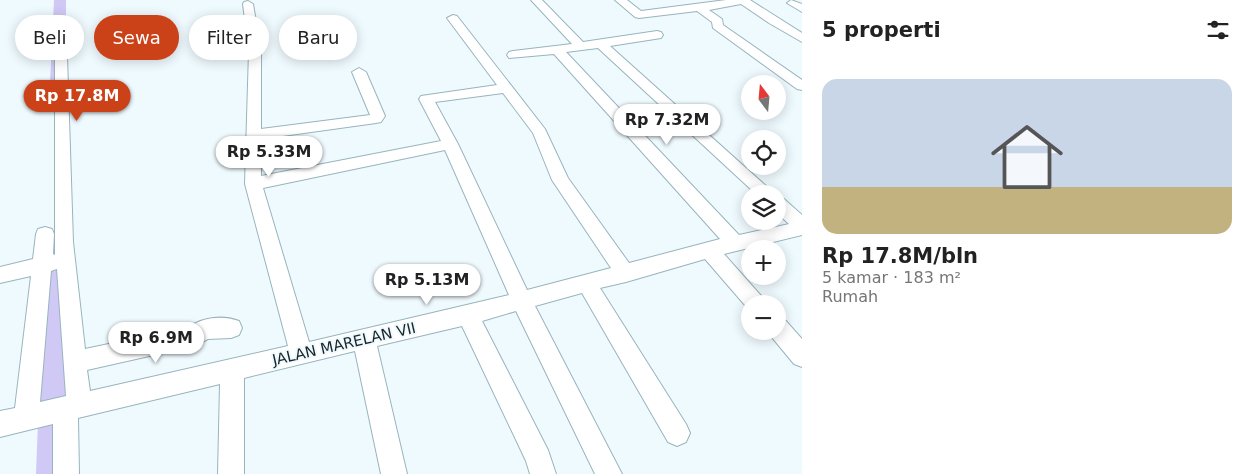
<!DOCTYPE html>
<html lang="id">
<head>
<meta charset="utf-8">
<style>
  :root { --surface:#fff; --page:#f6f6f6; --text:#222; --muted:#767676; --line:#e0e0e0; --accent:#cb4219 }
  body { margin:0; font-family:"DejaVu Sans",sans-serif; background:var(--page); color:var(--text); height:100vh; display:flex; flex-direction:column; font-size:19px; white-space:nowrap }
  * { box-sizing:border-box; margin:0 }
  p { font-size:16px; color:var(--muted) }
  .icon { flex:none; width:28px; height:28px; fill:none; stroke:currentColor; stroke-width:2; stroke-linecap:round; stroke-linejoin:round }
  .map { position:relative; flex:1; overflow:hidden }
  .panel { display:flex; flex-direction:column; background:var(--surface); width:450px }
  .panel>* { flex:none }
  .hud { position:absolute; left:15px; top:15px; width:475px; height:45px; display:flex; gap:10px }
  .needle { width:32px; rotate:344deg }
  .controls { position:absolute; left:741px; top:75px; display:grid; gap:10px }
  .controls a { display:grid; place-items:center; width:45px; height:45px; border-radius:50%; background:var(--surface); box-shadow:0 2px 12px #0003; font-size:25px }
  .price { position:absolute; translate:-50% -42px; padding:0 11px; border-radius:18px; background:#fff; color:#222; font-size:16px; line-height:32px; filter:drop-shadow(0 1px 2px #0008) }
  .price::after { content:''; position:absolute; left:50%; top:30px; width:15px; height:11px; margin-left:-8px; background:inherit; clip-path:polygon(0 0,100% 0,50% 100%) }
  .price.on { background:var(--accent); color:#fff }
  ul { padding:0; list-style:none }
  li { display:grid; align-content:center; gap:10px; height:265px; padding:0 20px }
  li+li { border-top:1px solid var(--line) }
  li span { display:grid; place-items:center; height:155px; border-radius:15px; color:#555 }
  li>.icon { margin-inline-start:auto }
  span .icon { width:90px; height:90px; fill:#fffc; stroke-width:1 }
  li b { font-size:21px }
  h2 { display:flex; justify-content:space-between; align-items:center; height:60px; padding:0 20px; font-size:21px }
  .pill { padding:0 18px; border-radius:22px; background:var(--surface); box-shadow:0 2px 12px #0003; font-size:18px; line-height:45px }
  .pill.on { background:var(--accent); color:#fff }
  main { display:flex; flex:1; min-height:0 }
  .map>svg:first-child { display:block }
</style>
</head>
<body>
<main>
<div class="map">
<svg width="802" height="474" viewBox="0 0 802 474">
  <rect width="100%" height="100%" fill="#effaff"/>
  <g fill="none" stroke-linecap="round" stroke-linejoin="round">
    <g fill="#d0c9f5" fill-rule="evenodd">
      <path d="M 54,0 L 66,0 L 66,83 L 64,86 L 52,86 L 50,83 Z"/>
      <path d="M 56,231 L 64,234 L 67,240 L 68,474 L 36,474 L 45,240 L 48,234 Z"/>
    </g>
    <defs>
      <g id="street">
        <path d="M 531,0 L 542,0 L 583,42 L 657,31 L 661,32 L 663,35 L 661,38 L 610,46 L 775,194 L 756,194 L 598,48 L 566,52 L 739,235 L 789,224 L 778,214 L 778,198 L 784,199 L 802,215 L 802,235 L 724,254 L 763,298 L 766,304 L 750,304 L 750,311 L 705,259 L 626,282 L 600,288 L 686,424 L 690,433 L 686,442 L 677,446 L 668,442 L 582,293 L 535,306 L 622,474 L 595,474 L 516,311 L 482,321 L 548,450 L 556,474 L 530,474 L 526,461 L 462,326 L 377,346 L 407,474 L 381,474 L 355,351 L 244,378 L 244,474 L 218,474 L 220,384 L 78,418 L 79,474 L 53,474 L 53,424 L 0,437 L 0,411 L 15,408 L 31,276 L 0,283 L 0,267 L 33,259 L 36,234 L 38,229 L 45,227 L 52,229 L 54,234 L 53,254 L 55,255 L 55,56 L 57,53 L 61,52 L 67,56 L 73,242 L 85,349 L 189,327 C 203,317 223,315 239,321 L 242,328 L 239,335 L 231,338 L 208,339 L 194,346 L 87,370 L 90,391 L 288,346 L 245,184 L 249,51 L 243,4 L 244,2 L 248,1 L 253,4 L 261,51 L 261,129 L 370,115 L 352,72 L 359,68 L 366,72 L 385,116 L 381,122 L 376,123 L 261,139 L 261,176 L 441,141 L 419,99 L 421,96 L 497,85 L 447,18 L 453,15 L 457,16 L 545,129 L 568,178 L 629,263 L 720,239 L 554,54 L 509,58 L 507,55 L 509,52 L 513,51 L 572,44 ZM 503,93 L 533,133 L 552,180 L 611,268 L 527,290 L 458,144 L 435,102 ZM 445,150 L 509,295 L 309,342 L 263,188 ZM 57,269 L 66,396 L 40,402 L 51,271 Z"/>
        <path d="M 615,0 L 627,0 L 641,11 L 726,0 L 750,0 L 802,33 L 802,42 L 769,23 L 741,4 L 709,10 L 722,19 L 723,25 L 802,80 L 802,90 L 797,89 L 713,28 L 712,22 L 697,11 L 639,18 L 635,17 Z"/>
        <path d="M 791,0 L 802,4 L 802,12 L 787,3 Z"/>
        <path d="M 778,318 L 786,321 L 802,339 L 802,367 L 794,364 L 770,335 L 769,331 L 778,331 Z"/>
      </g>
    </defs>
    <use href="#street" stroke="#98b4be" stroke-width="2"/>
    <use href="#street" fill="#fff" fill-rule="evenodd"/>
  </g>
  <g text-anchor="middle" stroke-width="4" stroke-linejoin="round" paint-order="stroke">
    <g font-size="15" fill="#1a2529" stroke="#effaff">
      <text transform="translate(344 344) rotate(-13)" y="5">JALAN MARELAN VII</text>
    </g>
  </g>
</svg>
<div class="controls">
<a><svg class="needle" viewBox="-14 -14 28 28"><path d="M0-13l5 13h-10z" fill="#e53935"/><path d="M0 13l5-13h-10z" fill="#767676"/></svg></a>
<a><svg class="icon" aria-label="locate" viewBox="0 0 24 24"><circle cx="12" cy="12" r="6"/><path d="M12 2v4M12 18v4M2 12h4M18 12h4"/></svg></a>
<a><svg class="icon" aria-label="layers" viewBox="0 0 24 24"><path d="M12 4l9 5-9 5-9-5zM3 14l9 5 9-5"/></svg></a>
<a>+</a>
<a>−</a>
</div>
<b class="price on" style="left:77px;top:122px">Rp 17.8M</b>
<b class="price" style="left:667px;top:146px">Rp 7.32M</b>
<b class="price" style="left:269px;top:178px">Rp 5.33M</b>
<b class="price" style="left:427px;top:306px">Rp 5.13M</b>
<b class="price" style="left:156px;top:364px">Rp 6.9M</b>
<div class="hud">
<a class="pill">Beli</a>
<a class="pill on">Sewa</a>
<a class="pill">Filter</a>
<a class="pill">Baru</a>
</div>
</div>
<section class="panel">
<h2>5 properti<svg class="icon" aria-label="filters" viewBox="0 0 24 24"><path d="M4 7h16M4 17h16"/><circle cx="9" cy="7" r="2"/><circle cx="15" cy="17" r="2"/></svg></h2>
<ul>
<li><span style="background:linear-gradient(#c9d6e8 70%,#c2b280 0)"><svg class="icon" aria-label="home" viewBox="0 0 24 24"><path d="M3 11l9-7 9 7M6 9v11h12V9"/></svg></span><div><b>Rp 17.8M/bln</b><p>5 kamar · 183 m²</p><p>Rumah</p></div></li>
</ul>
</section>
</main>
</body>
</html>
